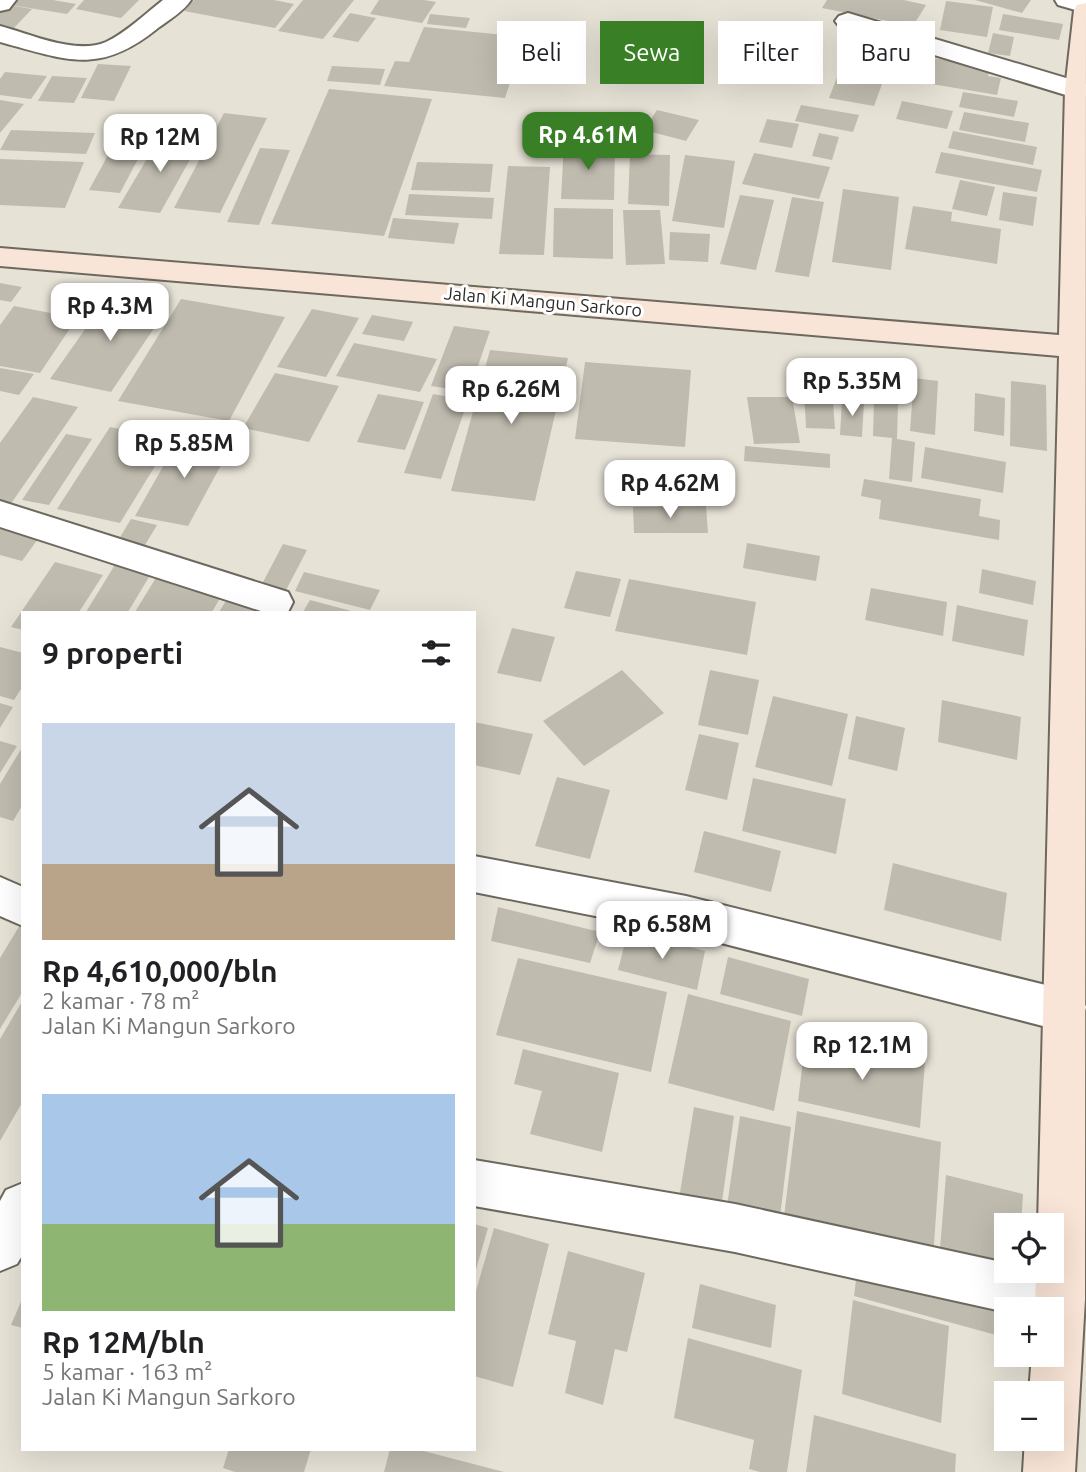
<!DOCTYPE html>
<html lang="id">
<head>
<meta charset="utf-8">
<style>
  :root { --surface:#fff; --page:#f6f6f6; --text:#202124; --muted:#757577; --accent:#397f25 }
  body { margin:0; font-family:Ubuntu,sans-serif; background:var(--page); color:var(--text); height:100vh; display:flex; flex-direction:column; font-size:26px; white-space:nowrap }
  * { box-sizing:border-box; margin:0 }
  p { font-size:23px; color:var(--muted) }
  .icon { flex:none; width:38px; height:38px; fill:none; stroke:currentColor; stroke-width:2; stroke-linecap:round; stroke-linejoin:round }
  .map { position:relative; flex:1; overflow:hidden }
  .details { position:absolute; left:21px; top:611px; width:455px; height:840px; display:flex; flex-direction:column; background:var(--surface); border-radius:0px; box-shadow:0 7px 28px #0002 }
  .details>* { flex:none }
  .guide { position:absolute; left:497px; top:21px; width:483px; height:63px; display:flex; gap:14px }
  .tools { position:absolute; left:994px; top:1213px; display:grid; gap:14px }
  .tools a { display:grid; place-items:center; width:70px; height:70px; border-radius:0px; background:var(--surface); box-shadow:0 7px 28px #0002; font-size:35px }
  .price { position:absolute; translate:-50% -60px; padding:0 16px; border-radius:14px; background:#fff; color:#222; font-size:23px; line-height:46px; filter:drop-shadow(0 2px 4px #0008) }
  .price::after { content:''; position:absolute; left:50%; top:42px; width:21px; height:16px; margin-left:-10px; background:inherit; clip-path:polygon(0 0,100% 0,50% 100%) }
  .price.current { background:var(--accent); color:#fff }
  ul { padding:0; list-style:none }
  li { display:grid; align-content:center; gap:14px; height:371px; padding:0 21px }
  li span { display:grid; place-items:center; height:217px; border-radius:0px; color:#555 }
  li>.icon { margin-inline-start:auto }
  span .icon { width:126px; height:126px; fill:#fffc; stroke-width:1 }
  li b { font-size:30px }
  h2 { display:flex; justify-content:space-between; align-items:center; height:84px; padding:0 21px; font-size:30px }
  .chip { padding:0 24px; border-radius:0px; background:var(--surface); box-shadow:0 7px 28px #0002; font-size:24px; line-height:63px }
  .chip.current { background:var(--accent); color:#fff }
  .map>svg:first-child { display:block }
</style>
</head>
<body>
<div class="map">
<svg width="1086" height="1472" viewBox="0 0 1086 1472">
  <rect width="100%" height="100%" fill="#e7e2d6"/>
  <g fill="#c0bbaf">
    <path d="M 14,0 L 53,0 L 76,4 L 67,14 L 10,5 Z"/>
    <path d="M 84,0 L 139,0 L 121,18 L 76,9 Z"/>
    <path d="M 194,0 L 274,0 L 294,4 L 275,28 L 184,11 Z"/>
    <path d="M 303,0 L 354,0 L 323,39 L 278,31 Z"/>
    <path d="M 379,0 L 424,0 L 436,2 L 422,23 L 370,14 Z"/>
    <path d="M 827,0 L 904,0 L 926,5 L 913,26 L 822,8 Z"/>
    <path d="M 975,0 L 1031,0 L 1022,13 Z"/>
    <path d="M 946,1 L 993,7 L 987,37 L 940,30 Z"/>
    <path d="M 8,5 L 32,9 L 13,29 L 0,27 L 0,13 Z"/>
    <path d="M 350,13 L 376,18 L 358,42 L 332,37 Z"/>
    <path d="M 430,14 L 470,18 L 466,28 L 427,24 Z"/>
    <path d="M 1003,14 L 1063,24 L 1059,40 L 999,30 Z"/>
    <path d="M 424,27 L 525,37 L 505,98 L 384,86 L 395,61 L 409,62 Z"/>
    <path d="M 993,33 L 1014,37 L 1010,56 L 988,53 Z"/>
    <path d="M 840,52 L 876,57 L 874,68 L 837,63 Z"/>
    <path d="M 933,58 L 990,68 L 988,76 L 1001,78 L 997,95 L 878,75 L 883,59 L 931,67 Z"/>
    <path d="M 98,64 L 131,66 L 114,101 L 81,98 Z"/>
    <path d="M 332,66 L 385,69 L 380,85 L 327,81 Z"/>
    <path d="M 5,72 L 47,76 L 31,99 L 0,95 L 0,79 Z"/>
    <path d="M 838,75 L 882,84 L 874,106 L 829,98 Z"/>
    <path d="M 52,76 L 87,78 L 74,103 L 38,101 Z"/>
    <path d="M 329,89 L 432,99 L 384,236 L 271,224 Z"/>
    <path d="M 963,92 L 1018,101 L 1014,117 L 959,107 Z"/>
    <path d="M 0,100 L 24,104 L 0,133 Z"/>
    <path d="M 902,101 L 953,111 L 947,129 L 896,119 Z"/>
    <path d="M 801,105 L 859,115 L 853,132 L 795,121 Z"/>
    <path d="M 657,110 L 699,120 L 686,141 L 644,130 Z"/>
    <path d="M 964,112 L 1029,123 L 1025,142 L 959,130 Z"/>
    <path d="M 224,113 L 267,118 L 220,213 L 174,208 Z"/>
    <path d="M 767,119 L 799,124 L 792,148 L 759,142 Z"/>
    <path d="M 178,120 L 209,124 L 202,135 L 171,131 Z"/>
    <path d="M 126,122 L 156,125 L 120,193 L 89,190 Z"/>
    <path d="M 569,125 L 620,130 L 616,142 L 566,136 Z"/>
    <path d="M 11,130 L 95,133 L 86,154 L 0,150 Z"/>
    <path d="M 953,131 L 1037,147 L 1033,165 L 948,148 Z"/>
    <path d="M 819,133 L 839,137 L 832,160 L 812,156 Z"/>
    <path d="M 161,135 L 201,140 L 160,213 L 118,208 Z"/>
    <path d="M 564,143 L 615,144 L 614,200 L 561,199 Z"/>
    <path d="M 260,148 L 290,150 L 259,225 L 227,222 Z"/>
    <path d="M 941,152 L 1042,170 L 1037,192 L 935,173 Z"/>
    <path d="M 754,153 L 830,167 L 819,199 L 742,184 Z"/>
    <path d="M 630,154 L 670,155 L 669,206 L 628,204 Z"/>
    <path d="M 685,155 L 735,161 L 724,228 L 672,221 Z"/>
    <path d="M 0,159 L 84,162 L 65,208 L 0,205 Z"/>
    <path d="M 417,162 L 493,164 L 490,192 L 411,190 Z"/>
    <path d="M 508,166 L 550,167 L 544,255 L 499,254 Z"/>
    <path d="M 960,180 L 995,187 L 987,216 L 952,209 Z"/>
    <path d="M 843,189 L 899,197 L 891,270 L 832,262 Z"/>
    <path d="M 1003,192 L 1037,197 L 1033,226 L 999,220 Z"/>
    <path d="M 409,194 L 494,198 L 492,219 L 405,215 Z"/>
    <path d="M 740,195 L 774,200 L 756,270 L 720,264 Z"/>
    <path d="M 792,197 L 824,202 L 809,277 L 775,272 Z"/>
    <path d="M 913,206 L 952,212 L 951,221 L 1001,229 L 997,264 L 905,249 Z"/>
    <path d="M 554,208 L 613,209 L 613,259 L 553,257 Z"/>
    <path d="M 623,210 L 660,210 L 665,264 L 626,265 Z"/>
    <path d="M 393,218 L 459,223 L 454,244 L 388,238 Z"/>
    <path d="M 670,232 L 710,234 L 708,262 L 669,260 Z"/>
    <path d="M 0,283 L 22,287 L 11,302 L 0,300 Z"/>
    <path d="M 110,294 L 169,306 L 111,392 L 50,379 Z"/>
    <path d="M 181,299 L 285,317 L 229,421 L 118,401 Z"/>
    <path d="M 14,306 L 77,318 L 40,373 L 0,366 L 0,325 Z"/>
    <path d="M 312,309 L 359,318 L 326,377 L 277,367 Z"/>
    <path d="M 372,315 L 413,322 L 404,341 L 362,334 Z"/>
    <path d="M 454,326 L 490,331 L 469,392 L 431,386 Z"/>
    <path d="M 354,343 L 437,359 L 420,392 L 336,376 Z"/>
    <path d="M 490,350 L 568,358 L 535,501 L 451,491 Z"/>
    <path d="M 585,362 L 691,370 L 685,447 L 575,439 Z"/>
    <path d="M 0,368 L 34,374 L 19,395 L 0,391 Z"/>
    <path d="M 275,373 L 339,386 L 309,442 L 243,428 Z"/>
    <path d="M 851,375 L 897,380 L 897,399 L 851,394 Z"/>
    <path d="M 914,378 L 938,381 L 935,435 L 910,431 Z"/>
    <path d="M 1011,381 L 1046,385 L 1047,451 L 1010,446 Z"/>
    <path d="M 804,388 L 832,389 L 835,429 L 806,428 Z"/>
    <path d="M 975,393 L 1005,398 L 1004,436 L 974,431 Z"/>
    <path d="M 378,394 L 424,402 L 405,450 L 357,442 Z"/>
    <path d="M 433,394 L 468,400 L 441,479 L 404,473 Z"/>
    <path d="M 33,397 L 78,407 L 10,505 L 0,503 L 0,443 Z"/>
    <path d="M 747,397 L 792,397 L 800,443 L 754,444 Z"/>
    <path d="M 842,400 L 864,402 L 862,437 L 840,435 Z"/>
    <path d="M 874,402 L 898,404 L 897,439 L 915,442 L 912,482 L 889,479 L 892,438 L 873,436 Z"/>
    <path d="M 110,427 L 171,440 L 120,523 L 57,509 Z"/>
    <path d="M 182,433 L 233,443 L 188,526 L 135,516 Z"/>
    <path d="M 66,434 L 92,439 L 49,505 L 22,500 Z"/>
    <path d="M 745,446 L 830,454 L 830,468 L 744,461 Z"/>
    <path d="M 925,447 L 1006,462 L 1003,493 L 921,478 Z"/>
    <path d="M 864,479 L 981,499 L 979,516 L 1000,520 L 999,540 L 879,519 L 881,500 L 861,496 Z"/>
    <path d="M 706,506 L 708,533 L 634,533 L 633,507 Z"/>
    <path d="M 131,519 L 157,525 L 145,545 L 119,539 Z"/>
    <path d="M 0,525 L 40,536 L 22,561 L 0,555 Z"/>
    <path d="M 747,543 L 820,556 L 816,581 L 743,568 Z"/>
    <path d="M 283,544 L 307,550 L 285,592 L 261,586 Z"/>
    <path d="M 55,562 L 103,575 L 79,612 L 23,612 L 23,630 L 11,627 Z"/>
    <path d="M 116,563 L 152,572 L 128,612 L 86,612 Z"/>
    <path d="M 982,569 L 1036,581 L 1033,605 L 979,593 Z"/>
    <path d="M 576,571 L 621,579 L 610,617 L 564,608 Z"/>
    <path d="M 304,572 L 380,590 L 370,610 L 295,591 Z"/>
    <path d="M 157,576 L 223,593 L 212,612 L 135,612 Z"/>
    <path d="M 629,579 L 756,602 L 747,655 L 615,631 Z"/>
    <path d="M 871,588 L 947,602 L 943,636 L 865,620 Z"/>
    <path d="M 227,599 L 273,612 L 219,612 Z"/>
    <path d="M 310,600 L 355,612 L 303,612 Z"/>
    <path d="M 957,605 L 1028,620 L 1024,656 L 952,641 Z"/>
    <path d="M 512,628 L 555,637 L 541,682 L 497,673 Z"/>
    <path d="M 0,647 L 23,653 L 23,686 L 14,700 L 0,696 Z"/>
    <path d="M 622,670 L 664,713 L 584,766 L 543,721 Z"/>
    <path d="M 710,670 L 759,680 L 748,735 L 698,725 Z"/>
    <path d="M 773,696 L 848,714 L 832,786 L 755,767 Z"/>
    <path d="M 942,700 L 1021,717 L 1017,760 L 938,742 Z"/>
    <path d="M 0,703 L 13,707 L 0,728 Z"/>
    <path d="M 856,716 L 905,728 L 897,771 L 848,759 Z"/>
    <path d="M 474,722 L 533,734 L 520,775 L 474,765 Z"/>
    <path d="M 699,734 L 739,743 L 727,800 L 685,790 Z"/>
    <path d="M 0,741 L 17,746 L 0,773 Z"/>
    <path d="M 23,746 L 23,804 L 13,821 L 0,817 L 0,784 Z"/>
    <path d="M 557,777 L 610,790 L 590,859 L 535,846 Z"/>
    <path d="M 753,778 L 846,799 L 836,854 L 742,831 Z"/>
    <path d="M 704,831 L 781,851 L 771,892 L 694,872 Z"/>
    <path d="M 893,863 L 1007,893 L 1001,941 L 884,910 Z"/>
    <path d="M 498,907 L 600,932 L 590,963 L 491,941 Z"/>
    <path d="M 20,925 L 23,926 L 23,991 L 0,1029 L 0,958 Z"/>
    <path d="M 628,931 L 705,951 L 697,990 L 618,970 Z"/>
    <path d="M 728,957 L 809,979 L 802,1016 L 720,994 Z"/>
    <path d="M 518,958 L 667,992 L 651,1072 L 496,1035 Z"/>
    <path d="M 688,994 L 791,1021 L 774,1111 L 668,1083 Z"/>
    <path d="M 23,1000 L 23,1101 L 0,1141 L 0,1039 Z"/>
    <path d="M 806,1036 L 925,1061 L 920,1128 L 798,1101 Z"/>
    <path d="M 523,1049 L 619,1073 L 602,1152 L 530,1134 L 542,1091 L 514,1084 Z"/>
    <path d="M 694,1107 L 734,1116 L 720,1216 L 678,1205 Z"/>
    <path d="M 797,1111 L 941,1142 L 933,1259 L 783,1225 Z"/>
    <path d="M 740,1116 L 791,1127 L 779,1225 L 726,1213 Z"/>
    <path d="M 946,1175 L 1023,1194 L 1021,1225 L 1006,1225 L 1006,1270 L 1017,1280 L 939,1261 Z"/>
    <path d="M 474,1224 L 488,1228 L 475,1273 L 474,1273 Z"/>
    <path d="M 494,1228 L 549,1244 L 513,1387 L 474,1376 L 474,1298 Z"/>
    <path d="M 568,1251 L 645,1273 L 627,1352 L 615,1349 L 603,1405 L 565,1393 L 576,1341 L 548,1334 Z"/>
    <path d="M 859,1257 L 1000,1296 L 996,1335 L 854,1296 Z"/>
    <path d="M 700,1284 L 776,1305 L 771,1348 L 692,1328 Z"/>
    <path d="M 23,1297 L 23,1328 L 11,1325 Z"/>
    <path d="M 853,1300 L 949,1326 L 941,1423 L 842,1394 Z"/>
    <path d="M 688,1338 L 802,1370 L 787,1472 L 760,1472 L 749,1469 L 754,1440 L 674,1418 Z"/>
    <path d="M 814,1415 L 956,1454 L 955,1472 L 806,1472 Z"/>
    <path d="M 229,1449 L 311,1449 L 304,1472 L 235,1472 L 223,1468 Z"/>
    <path d="M 390,1449 L 416,1449 L 504,1472 L 384,1472 Z"/>
  </g>
  <g fill="none" stroke-linecap="round" stroke-linejoin="round">
    <defs>
      <g id="street">
        <path d="M 0,0 L 16,0 L 9,9 L 0,11 Z"/>
        <path d="M 163,0 L 191,0 C 184,11 169,20 158,28 C 99,76 67,60 0,42 L 0,26 C 31,34 75,55 106,42 C 127,32 145,14 163,0 Z"/>
        <path d="M 1055,0 L 1086,0 L 1086,13 L 1058,5 Z"/>
        <path d="M 848,13 L 1086,84 L 1086,96 L 1078,98 L 1069,96 L 839,26 L 835,21 L 839,16 Z"/>
        <path d="M 0,501 L 288,592 L 293,602 L 288,612 L 264,612 L 0,527 Z"/>
        <path d="M 474,856 L 686,896 L 1066,990 L 1081,996 L 1086,1007 L 1081,1026 L 1066,1032 L 686,934 L 474,892 Z"/>
        <path d="M 0,877 L 23,887 L 23,926 L 0,916 Z"/>
        <path d="M 474,1160 L 735,1204 L 1006,1263 L 1006,1270 C 1032,1270 1053,1272 1077,1282 L 1085,1299 L 1077,1316 L 1060,1324 L 1052,1322 L 1052,1309 L 1006,1309 L 1006,1312 L 735,1252 L 474,1206 Z"/>
        <path d="M 23,1183 L 23,1254 L 17,1264 L 0,1271 L 0,1201 L 6,1190 Z"/>
      </g>
      <path id="secondary" d="M 1086,3 L 1085,1299 L 1075,1472 L 1023,1472 L 1025,1438 L 1052,1438 L 1052,1393 L 1029,1393 L 1032,1354 L 1052,1354 L 1052,1309 L 1035,1309 L 1036,1270 L 1052,1270 L 1052,1225 L 1038,1225 L 1059,356 L 0,266 L 0,248 L 1059,335 L 1065,90 L 1074,10 L 1077,5 Z"/>
    </defs>
    <use href="#street" stroke="#6e695f" stroke-width="4"/>
    <use href="#secondary" stroke="#6e695f" stroke-width="4"/>
    <use href="#street" fill="#fff" fill-rule="evenodd"/>
    <use href="#secondary" fill="#f9e5d7" fill-rule="evenodd"/>
  </g>
  <g text-anchor="middle" stroke-width="6" stroke-linejoin="round" paint-order="stroke">
    <g font-size="18" fill="#2d2b27" stroke="#fff">
      <text transform="translate(543 302) rotate(5)" y="6">Jalan Ki Mangun Sarkoro</text>
    </g>
  </g>
</svg>
<div class="tools">
<a><svg class="icon" aria-label="locate" viewBox="0 0 24 24"><circle cx="12" cy="12" r="6"/><path d="M12 2v4M12 18v4M2 12h4M18 12h4"/></svg></a>
<a>+</a>
<a>−</a>
</div>
<b class="price current" style="left:588px;top:172px">Rp 4.61M</b>
<b class="price" style="left:160px;top:174px">Rp 12M</b>
<b class="price" style="left:110px;top:343px">Rp 4.3M</b>
<b class="price" style="left:852px;top:418px">Rp 5.35M</b>
<b class="price" style="left:511px;top:426px">Rp 6.26M</b>
<b class="price" style="left:184px;top:480px">Rp 5.85M</b>
<b class="price" style="left:670px;top:520px">Rp 4.62M</b>
<b class="price" style="left:662px;top:961px">Rp 6.58M</b>
<b class="price" style="left:862px;top:1082px">Rp 12.1M</b>
<div class="guide">
<a class="chip">Beli</a>
<a class="chip current">Sewa</a>
<a class="chip">Filter</a>
<a class="chip">Baru</a>
</div>
<section class="details">
<h2>9 properti<svg class="icon" aria-label="filters" viewBox="0 0 24 24"><path d="M4 7h16M4 17h16"/><circle cx="9" cy="7" r="2"/><circle cx="15" cy="17" r="2"/></svg></h2>
<ul>
<li><span style="background:linear-gradient(#c9d6e8 65%,#b9a48a 0)"><svg class="icon" aria-label="home" viewBox="0 0 24 24"><path d="M3 11l9-7 9 7M6 9v11h12V9"/></svg></span><div><b>Rp 4,610,000/bln</b><p>2 kamar · 78 m²</p><p>Jalan Ki Mangun Sarkoro</p></div></li>
<li><span style="background:linear-gradient(#a9c7e8 60%,#8fb573 0)"><svg class="icon" aria-label="home" viewBox="0 0 24 24"><path d="M3 11l9-7 9 7M6 9v11h12V9"/></svg></span><div><b>Rp 12M/bln</b><p>5 kamar · 163 m²</p><p>Jalan Ki Mangun Sarkoro</p></div></li>
</ul>
</section>
</div>
</body>
</html>
